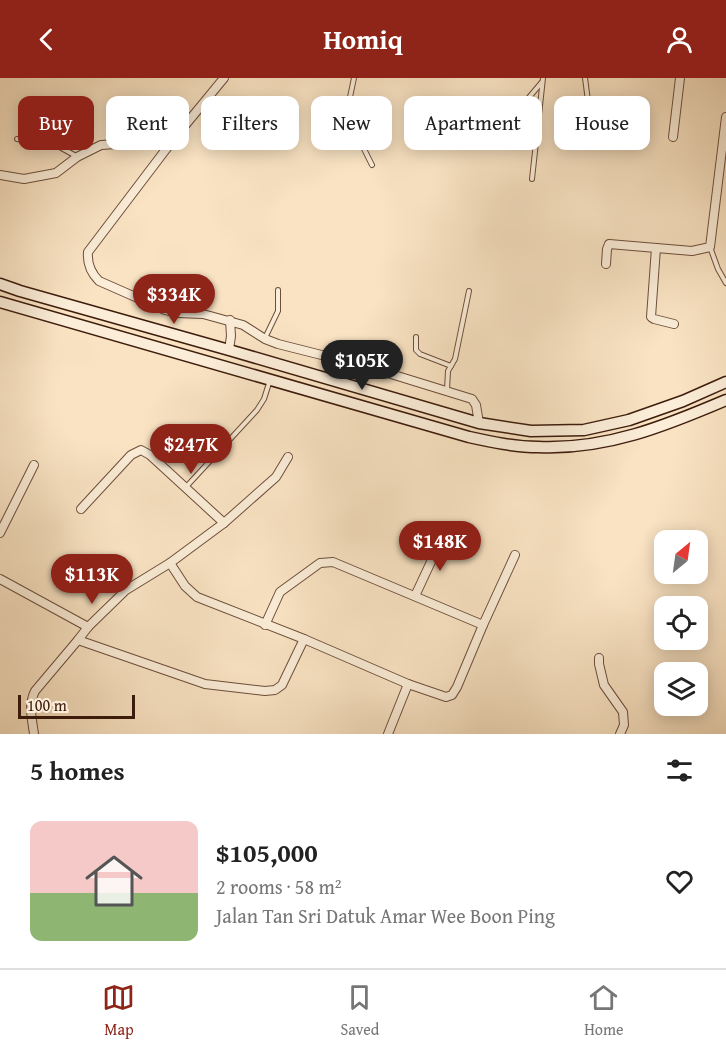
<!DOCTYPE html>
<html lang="en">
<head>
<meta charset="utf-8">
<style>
  :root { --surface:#fff; --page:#f2f2f2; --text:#222; --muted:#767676; --line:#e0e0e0; --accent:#8f2418 }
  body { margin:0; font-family:"Gentium Book Plus",serif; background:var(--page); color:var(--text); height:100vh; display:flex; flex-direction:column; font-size:22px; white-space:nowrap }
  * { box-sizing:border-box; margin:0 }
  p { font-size:20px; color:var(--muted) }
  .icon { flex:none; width:33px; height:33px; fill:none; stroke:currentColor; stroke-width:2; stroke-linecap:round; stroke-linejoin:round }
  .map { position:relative; height:656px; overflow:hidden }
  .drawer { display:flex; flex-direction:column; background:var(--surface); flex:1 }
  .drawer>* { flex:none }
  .top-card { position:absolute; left:18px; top:18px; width:690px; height:54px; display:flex; gap:12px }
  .needle { width:39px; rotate:29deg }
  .tools { position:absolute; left:654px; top:452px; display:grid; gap:12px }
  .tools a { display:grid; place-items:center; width:54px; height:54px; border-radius:12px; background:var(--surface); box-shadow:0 3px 15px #0003; font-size:30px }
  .scale { position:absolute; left:18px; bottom:15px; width:117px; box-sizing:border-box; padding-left:6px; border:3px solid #3e1c0c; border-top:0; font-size:16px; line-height:21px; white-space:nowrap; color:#3e1c0c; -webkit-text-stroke:4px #fbedd8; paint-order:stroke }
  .price { position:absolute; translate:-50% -51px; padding:0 14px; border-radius:21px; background:var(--accent); color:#fff; font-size:20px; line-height:39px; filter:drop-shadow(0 2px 3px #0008) }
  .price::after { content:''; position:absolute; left:50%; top:36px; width:18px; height:14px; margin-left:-9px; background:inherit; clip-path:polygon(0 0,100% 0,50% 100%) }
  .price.active { background:#222; color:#fff }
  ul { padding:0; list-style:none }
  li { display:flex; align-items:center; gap:18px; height:150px; padding:0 30px }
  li+li { border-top:2px solid var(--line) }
  li span { display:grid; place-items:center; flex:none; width:168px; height:120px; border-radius:12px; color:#555 }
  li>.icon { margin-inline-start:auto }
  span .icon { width:72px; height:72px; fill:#fffc; stroke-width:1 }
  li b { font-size:26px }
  h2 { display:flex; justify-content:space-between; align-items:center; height:72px; padding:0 30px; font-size:26px }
  .pill { padding:0 21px; border-radius:12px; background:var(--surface); box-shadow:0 3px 15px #0003; font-size:21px; line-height:54px }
  .pill.active { background:var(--accent); color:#fff }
  header { display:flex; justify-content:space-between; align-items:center; height:78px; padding:0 30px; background:var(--accent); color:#fff; font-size:27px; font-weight:600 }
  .tab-bar { display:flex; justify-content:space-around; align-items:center; height:84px; border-top:2px solid var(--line); background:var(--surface); font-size:16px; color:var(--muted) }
  .tab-bar a { display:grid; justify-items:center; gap:3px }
  .tab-bar .active { color:var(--accent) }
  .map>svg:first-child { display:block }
</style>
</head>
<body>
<header><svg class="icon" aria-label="back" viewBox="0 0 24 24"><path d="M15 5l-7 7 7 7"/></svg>Homiq<svg class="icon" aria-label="person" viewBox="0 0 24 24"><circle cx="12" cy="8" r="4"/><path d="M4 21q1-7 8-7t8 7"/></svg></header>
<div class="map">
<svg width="726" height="656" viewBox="0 0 726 656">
  <rect width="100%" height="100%" fill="#f9e3c3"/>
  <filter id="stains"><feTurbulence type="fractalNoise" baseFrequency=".00333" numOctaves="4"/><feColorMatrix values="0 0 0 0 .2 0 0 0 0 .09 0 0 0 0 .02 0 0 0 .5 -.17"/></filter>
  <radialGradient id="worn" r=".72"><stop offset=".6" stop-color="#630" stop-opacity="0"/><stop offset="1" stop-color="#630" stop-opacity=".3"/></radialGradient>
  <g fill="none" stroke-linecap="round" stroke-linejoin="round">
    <defs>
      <g id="lane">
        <path d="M 354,0 L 350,19 L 356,51 L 361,65 L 372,87"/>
        <path d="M 585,0 L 590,38"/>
        <path d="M 497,57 L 542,4"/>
        <path d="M 17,61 L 56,67 L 76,78"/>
        <path d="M 532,101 L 543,0"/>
        <path d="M 710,169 L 718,191 L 726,205"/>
        <path d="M 416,259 L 416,272 L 420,276 L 451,288"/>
        <path d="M 265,260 L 278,233 L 278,212"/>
        <path d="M 447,312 L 448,293 L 455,281 L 469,213"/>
        <path d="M 186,409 L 257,332 L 264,321 L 270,302"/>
      </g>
      <g id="street">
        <path d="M 224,0 L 173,62 L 88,174 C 87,185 91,195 99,203 L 165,232 L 178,235 L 203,236 L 243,247 L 265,261 L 278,266 L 365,288 L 472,321 L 476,327 L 479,345"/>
        <path d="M 673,59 L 680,0"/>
        <path d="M 0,97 L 24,101 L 56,95 L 77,79 L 101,67 L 132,65 L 160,66 L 171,63"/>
        <path d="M 656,170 L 651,239 L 654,241 L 674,246"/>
        <path d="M 606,186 L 607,171 L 609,166 L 692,173 L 710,169 L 726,39"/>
        <path d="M 229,272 L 231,258 L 230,242"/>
        <path d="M 81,431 L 131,377 L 141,372 L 150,377 L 224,445"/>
        <path d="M 0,455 L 34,387"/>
        <path d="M 170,485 L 185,508 L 197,519 L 304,561 L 408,606 L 446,619 L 452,617 L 457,609 L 483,547 L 515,477"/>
        <path d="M 0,501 L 88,549"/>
        <path d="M 415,518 L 443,458"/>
        <path d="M 265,547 L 280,514 L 320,485 L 333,484 L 483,547"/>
        <path d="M 78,562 L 205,606 L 265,613 L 275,612 L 282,607 L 304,561"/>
        <path d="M 599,580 L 599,586 L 604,607 L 623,634 L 624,647 L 620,656"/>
        <path d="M 34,656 C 32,641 28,627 35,613 L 78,562 L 88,549 L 126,512 L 170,485 L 224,445 L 276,399 L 288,379"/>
        <path d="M 388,656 L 408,606"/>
      </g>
      <g id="secondary">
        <path d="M 0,206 L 20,213 L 229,272 L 479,345 L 531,353 L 584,352 L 629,342 L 683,323 L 726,304"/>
        <path d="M 0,224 L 469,359 C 492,364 515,369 538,369 C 606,372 665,348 726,322"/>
      </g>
    </defs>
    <use href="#lane" stroke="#6d4e3a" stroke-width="6"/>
    <use href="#street" stroke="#6d4e3a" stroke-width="10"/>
    <use href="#secondary" stroke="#3e1c0c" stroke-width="13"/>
    <use href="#lane" stroke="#fbedd8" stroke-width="4"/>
    <use href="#street" stroke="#fbedd8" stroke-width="8"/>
    <use href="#secondary" stroke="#fbedd8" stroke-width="10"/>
  </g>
  <rect width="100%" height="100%" filter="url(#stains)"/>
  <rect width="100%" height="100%" fill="url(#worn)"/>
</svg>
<div class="tools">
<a><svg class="needle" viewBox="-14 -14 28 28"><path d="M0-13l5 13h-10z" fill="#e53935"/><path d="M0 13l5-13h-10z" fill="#767676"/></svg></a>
<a><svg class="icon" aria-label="locate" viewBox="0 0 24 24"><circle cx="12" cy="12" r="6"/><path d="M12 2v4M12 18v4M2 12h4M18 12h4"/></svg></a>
<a><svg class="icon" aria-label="layers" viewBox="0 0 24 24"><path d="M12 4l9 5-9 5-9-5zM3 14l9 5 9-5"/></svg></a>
</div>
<div class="scale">100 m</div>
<b class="price" style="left:174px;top:247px">$334K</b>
<b class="price active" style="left:362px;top:313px">$105K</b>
<b class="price" style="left:191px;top:397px">$247K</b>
<b class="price" style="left:440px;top:494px">$148K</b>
<b class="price" style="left:92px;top:527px">$113K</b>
<div class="top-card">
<a class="pill active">Buy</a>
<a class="pill">Rent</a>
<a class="pill">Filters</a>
<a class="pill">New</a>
<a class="pill">Apartment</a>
<a class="pill">House</a>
</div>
</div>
<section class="drawer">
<h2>5 homes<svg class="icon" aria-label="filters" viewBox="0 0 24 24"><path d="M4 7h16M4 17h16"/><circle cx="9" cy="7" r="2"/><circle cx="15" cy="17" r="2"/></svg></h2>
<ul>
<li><span style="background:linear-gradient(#f6c9c9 60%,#8fb573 0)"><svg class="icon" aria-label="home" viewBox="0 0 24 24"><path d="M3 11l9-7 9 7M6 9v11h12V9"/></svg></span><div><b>$105,000</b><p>2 rooms · 58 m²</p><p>Jalan Tan Sri Datuk Amar Wee Boon Ping</p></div><svg class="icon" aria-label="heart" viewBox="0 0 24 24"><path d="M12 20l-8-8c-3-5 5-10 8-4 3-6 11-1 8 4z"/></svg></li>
</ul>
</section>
<nav class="tab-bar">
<a class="active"><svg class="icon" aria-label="map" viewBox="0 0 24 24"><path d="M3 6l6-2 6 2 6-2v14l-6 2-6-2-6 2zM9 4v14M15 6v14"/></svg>Map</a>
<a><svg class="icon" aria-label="saved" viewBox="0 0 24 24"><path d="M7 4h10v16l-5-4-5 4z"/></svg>Saved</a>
<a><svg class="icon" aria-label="home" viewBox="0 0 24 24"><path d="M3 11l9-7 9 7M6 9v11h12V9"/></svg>Home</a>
</nav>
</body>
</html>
